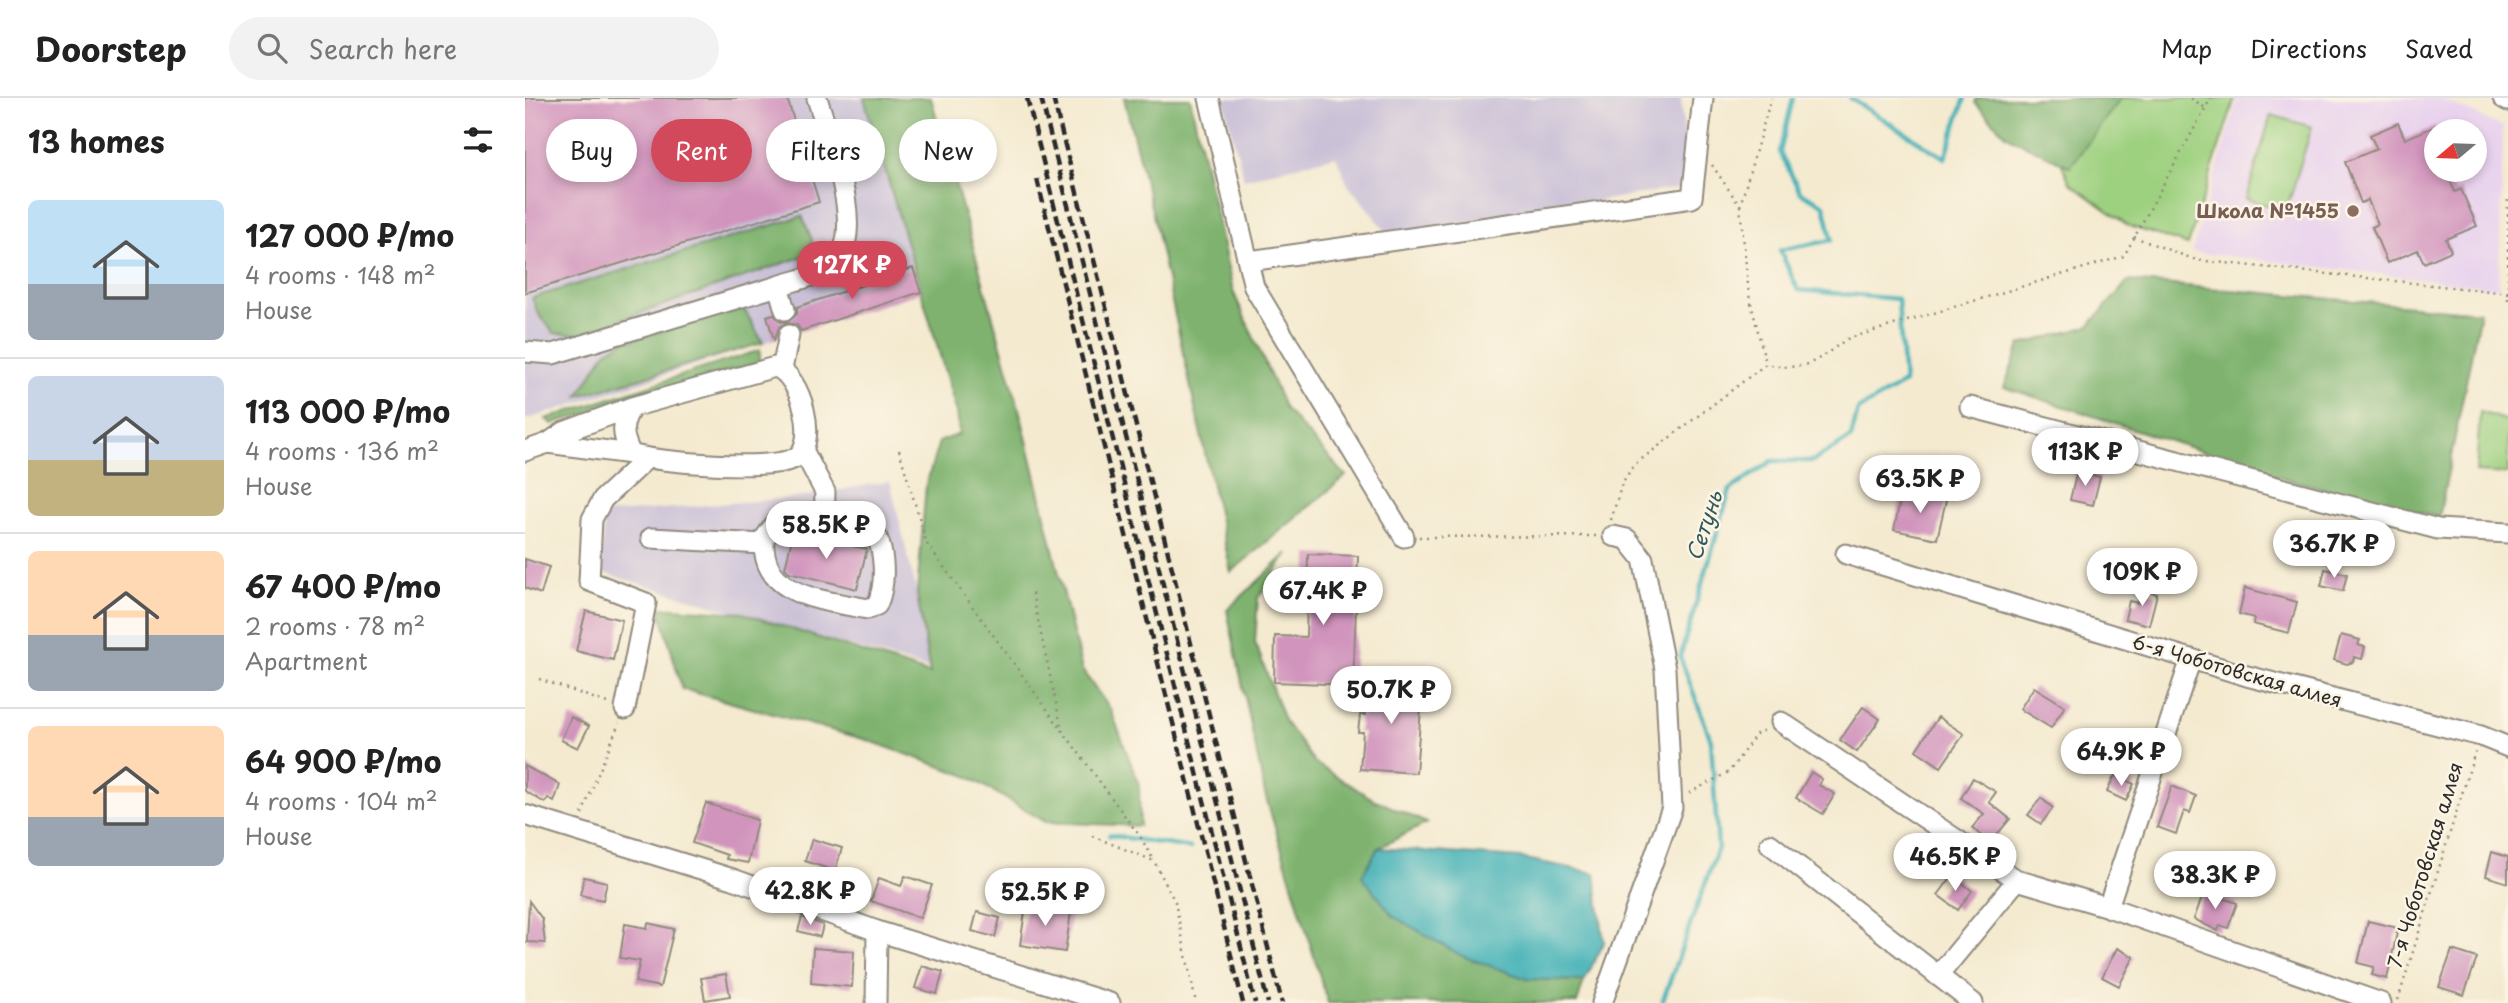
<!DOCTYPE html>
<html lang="en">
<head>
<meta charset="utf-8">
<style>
  :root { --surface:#fff; --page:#f2f2f2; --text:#222; --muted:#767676; --line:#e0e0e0; --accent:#d1495b }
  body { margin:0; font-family:"Playpen Sans",sans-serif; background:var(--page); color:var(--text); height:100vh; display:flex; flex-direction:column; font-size:26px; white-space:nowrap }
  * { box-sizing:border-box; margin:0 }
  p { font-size:23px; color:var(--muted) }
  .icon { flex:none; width:38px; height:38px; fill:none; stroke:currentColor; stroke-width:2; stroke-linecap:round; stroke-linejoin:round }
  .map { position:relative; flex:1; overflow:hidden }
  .sheet { display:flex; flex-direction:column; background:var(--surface); width:525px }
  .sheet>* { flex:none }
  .banner { position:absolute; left:21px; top:21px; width:665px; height:63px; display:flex; gap:14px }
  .needle { width:46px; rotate:251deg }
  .controls { position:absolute; left:1899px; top:21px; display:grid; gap:14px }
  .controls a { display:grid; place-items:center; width:63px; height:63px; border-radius:50%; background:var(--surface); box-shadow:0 4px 10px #0003; font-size:35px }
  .price { position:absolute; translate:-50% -60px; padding:0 16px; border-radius:24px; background:#fff; color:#222; font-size:23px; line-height:46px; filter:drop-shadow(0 2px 4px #0008) }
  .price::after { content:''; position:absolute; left:50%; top:42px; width:21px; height:16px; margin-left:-10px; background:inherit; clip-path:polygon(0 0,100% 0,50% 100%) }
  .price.current { background:var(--accent); color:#fff }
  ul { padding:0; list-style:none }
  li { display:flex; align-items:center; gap:21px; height:175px; padding:0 28px }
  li+li { border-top:2px solid var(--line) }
  li span { display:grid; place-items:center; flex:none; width:196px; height:140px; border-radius:10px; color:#555 }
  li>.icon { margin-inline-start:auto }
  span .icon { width:84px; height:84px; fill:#fffc; stroke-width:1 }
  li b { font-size:30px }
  h2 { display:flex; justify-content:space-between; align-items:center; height:84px; padding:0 28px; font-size:30px }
  .pill { padding:0 24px; border-radius:32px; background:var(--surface); box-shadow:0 4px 10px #0003; font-size:24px; line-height:63px }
  .pill.current { background:var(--accent); color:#fff }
  header { display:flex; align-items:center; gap:42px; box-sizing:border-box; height:98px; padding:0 35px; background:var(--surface); border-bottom:2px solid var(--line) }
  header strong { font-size:33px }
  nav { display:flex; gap:38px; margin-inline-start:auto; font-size:24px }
  .search { width:490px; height:63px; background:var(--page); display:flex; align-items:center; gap:18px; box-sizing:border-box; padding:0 24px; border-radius:38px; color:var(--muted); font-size:26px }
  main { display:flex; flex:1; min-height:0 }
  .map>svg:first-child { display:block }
</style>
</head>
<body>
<header>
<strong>Doorstep</strong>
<div class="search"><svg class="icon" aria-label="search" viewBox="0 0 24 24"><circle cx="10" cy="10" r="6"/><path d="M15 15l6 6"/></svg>Search here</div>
<nav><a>Map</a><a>Directions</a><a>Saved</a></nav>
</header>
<main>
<section class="sheet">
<h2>13 homes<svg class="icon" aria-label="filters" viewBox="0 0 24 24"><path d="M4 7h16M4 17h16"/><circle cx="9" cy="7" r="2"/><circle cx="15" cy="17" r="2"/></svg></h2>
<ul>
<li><span style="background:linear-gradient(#bfe0f5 60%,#9aa5b1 0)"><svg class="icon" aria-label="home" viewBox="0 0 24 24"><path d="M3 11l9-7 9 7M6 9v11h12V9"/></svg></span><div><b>127 000 ₽/mo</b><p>4 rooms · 148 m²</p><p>House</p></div></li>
<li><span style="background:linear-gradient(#c9d6e8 60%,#c2b280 0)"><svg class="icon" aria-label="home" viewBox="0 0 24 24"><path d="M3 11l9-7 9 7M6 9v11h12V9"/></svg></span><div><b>113 000 ₽/mo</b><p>4 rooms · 136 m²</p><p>House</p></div></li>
<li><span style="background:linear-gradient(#ffd9b3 60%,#9aa5b1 0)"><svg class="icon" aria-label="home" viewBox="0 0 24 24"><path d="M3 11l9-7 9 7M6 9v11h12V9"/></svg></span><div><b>67 400 ₽/mo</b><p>2 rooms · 78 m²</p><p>Apartment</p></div></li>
<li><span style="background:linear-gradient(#ffd9b3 65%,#9aa5b1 0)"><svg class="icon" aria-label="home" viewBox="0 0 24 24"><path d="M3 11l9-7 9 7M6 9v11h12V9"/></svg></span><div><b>64 900 ₽/mo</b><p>4 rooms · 104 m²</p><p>House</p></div></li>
</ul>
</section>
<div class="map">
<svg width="1983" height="905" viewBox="0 0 1983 905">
  <rect width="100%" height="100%" fill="#fcf5e5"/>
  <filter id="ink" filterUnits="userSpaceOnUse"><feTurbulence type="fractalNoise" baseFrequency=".0143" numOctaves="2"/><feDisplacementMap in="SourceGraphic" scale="14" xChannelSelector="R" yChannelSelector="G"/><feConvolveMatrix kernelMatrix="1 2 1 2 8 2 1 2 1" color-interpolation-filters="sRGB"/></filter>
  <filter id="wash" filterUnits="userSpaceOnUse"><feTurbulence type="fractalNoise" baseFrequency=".00686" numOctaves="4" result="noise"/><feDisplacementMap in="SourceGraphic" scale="28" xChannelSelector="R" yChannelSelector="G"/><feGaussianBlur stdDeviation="1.57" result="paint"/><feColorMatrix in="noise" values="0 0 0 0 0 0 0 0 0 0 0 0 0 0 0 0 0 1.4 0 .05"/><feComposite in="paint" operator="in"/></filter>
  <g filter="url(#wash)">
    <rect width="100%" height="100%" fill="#f4ead0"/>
    <path fill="#e8d2ee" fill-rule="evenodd" d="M 1713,0 L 1914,0 L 1978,29 L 1974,190 L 1667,154 ZM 1911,33 L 1950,33 L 1950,72 L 1911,72 Z"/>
    <g fill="#c9bfd7">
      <path d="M 0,0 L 340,0 L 396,194 L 0,322 Z"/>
      <path d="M 698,0 L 1156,0 L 1163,77 L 1159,89 L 864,137 L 822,85 L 811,58 L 719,81 Z"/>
      <path d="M 365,383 L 410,573 L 75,474 L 80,416 L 276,399 Z"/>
    </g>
    <g fill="#9dd07f" stroke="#647e55" stroke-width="2">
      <path d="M 1508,0 L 1710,0 L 1663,147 L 1604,128 L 1545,85 Z"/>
      <path d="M 1746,17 L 1787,29 L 1761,113 L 1721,101 Z"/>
      <path d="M 1955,314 L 1983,323 L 1983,376 L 1951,374 Z"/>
    </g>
    <g fill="#7eb26e" stroke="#546e4c" stroke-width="2">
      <path d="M 339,0 L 406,0 L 497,322 L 557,572 L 586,612 L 614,687 L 615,728 L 521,724 L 442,678 L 342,642 L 157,591 L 134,509 L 218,515 L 405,576 L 392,496 L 401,387 L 414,344 L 434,336 L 432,315 Z"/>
      <path d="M 599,0 L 665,0 L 708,193 L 760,311 L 821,378 L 706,474 L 627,112 Z"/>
      <path d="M 1452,0 L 1596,0 L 1545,69 L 1482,38 L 1450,5 Z"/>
      <path d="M 277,118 L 287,142 L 285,156 L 52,237 L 29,235 L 13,215 L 7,200 Z"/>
      <path d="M 1603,183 L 1955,214 L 1914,419 L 1768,383 L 1479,289 L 1495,247 L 1564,228 Z"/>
      <path d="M 219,211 L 238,245 L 53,298 L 81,254 L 98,244 Z"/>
      <path d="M 235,252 L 235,264 L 27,326 L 21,321 Z"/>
      <path d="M 763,455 L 733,500 L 730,544 L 759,622 L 790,665 L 848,701 L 902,725 L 853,750 L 837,778 L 1002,881 L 1059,883 L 1052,905 L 803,905 L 740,696 L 702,512 Z"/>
    </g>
    <path fill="#3fb0b6" stroke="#356e70" stroke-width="2" d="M 853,750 L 996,760 L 1070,775 L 1079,845 L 1059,883 L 1002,881 L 937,858 L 868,818 L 837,778 Z"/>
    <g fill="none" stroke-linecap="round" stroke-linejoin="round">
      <g stroke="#3fb0b6" stroke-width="4.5">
        <path d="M 1325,0 L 1420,60 L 1440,0"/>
        <path d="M 584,737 L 665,750"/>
        <path d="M 1137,905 L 1193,750 L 1186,642 L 1155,559 L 1205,392 L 1247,363 L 1288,363 L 1326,340 L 1333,312 L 1379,285 L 1373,201 L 1273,192 L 1255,152 L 1307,142 L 1299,107 L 1275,94 L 1255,54 L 1268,0"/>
      </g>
    </g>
    <g id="blocks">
      <g fill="#d194bd">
        <path d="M 0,0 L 262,0 L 294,104 L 0,195 Z"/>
        <path d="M 1873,25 L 1880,41 L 1911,28 L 1911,72 L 1920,72 L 1930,94 L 1936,91 L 1952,128 L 1921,141 L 1926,153 L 1899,165 L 1893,152 L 1862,165 L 1847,129 L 1853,126 L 1843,102 L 1836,105 L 1820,64 L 1852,51 L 1845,37 Z"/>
        <path d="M 339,31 L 347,59 L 328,65 L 320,37 Z"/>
        <path d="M 388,170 L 396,194 L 276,233 L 272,227 L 261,225 L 254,229 L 249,242 L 242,218 L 248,216 L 256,224 L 264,223 L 272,216 L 272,209 Z"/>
        <path d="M 1552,373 L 1575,379 L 1568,407 L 1545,402 Z"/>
        <path d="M 1377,393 L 1421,402 L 1412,441 L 1369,432 Z"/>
        <path d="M 268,436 L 342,451 L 332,491 L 264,474 L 260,470 Z"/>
        <path d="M 783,456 L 833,458 L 828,587 L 749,584 L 750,538 L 781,539 Z"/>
        <path d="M 0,461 L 24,469 L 16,496 L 0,490 Z"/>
        <path d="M 1800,471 L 1822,476 L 1818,493 L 1796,488 Z"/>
        <path d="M 1720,490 L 1772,504 L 1764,535 L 1728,526 L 1729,520 L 1714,516 Z"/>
        <path d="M 1617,492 L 1632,496 L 1624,527 L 1600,521 L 1604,503 L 1613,505 Z"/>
        <path d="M 61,513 L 97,522 L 88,562 L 51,553 Z"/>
        <path d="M 1816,537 L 1835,542 L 1833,547 L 1840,549 L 1837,561 L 1829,559 L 1828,564 L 1822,566 L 1809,562 Z"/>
        <path d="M 843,580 L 898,584 L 891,675 L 835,671 L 838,634 L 833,634 L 835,617 L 840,617 Z"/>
        <path d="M 1509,589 L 1540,608 L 1526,630 L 1495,611 Z"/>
        <path d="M 1338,609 L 1355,621 L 1332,654 L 1315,642 Z"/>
        <path d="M 46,619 L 64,628 L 53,650 L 36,642 Z"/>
        <path d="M 1413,619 L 1439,636 L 1416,669 L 1391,652 Z"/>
        <path d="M 0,668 L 35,687 L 29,704 L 23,700 L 20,705 L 0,693 Z"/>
        <path d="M 1286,674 L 1297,681 L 1294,687 L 1310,696 L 1298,716 L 1271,700 Z"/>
        <path d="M 1590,677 L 1609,686 L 1601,703 L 1582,694 Z"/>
        <path d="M 1448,680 L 1471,694 L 1464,704 L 1485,721 L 1465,745 L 1447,730 L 1459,716 L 1436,700 Z"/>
        <path d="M 1647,688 L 1671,698 L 1665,715 L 1659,713 L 1651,736 L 1632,729 Z"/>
        <path d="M 1516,700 L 1528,710 L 1516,726 L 1503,717 Z"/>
        <path d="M 181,705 L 232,722 L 223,765 L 201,761 L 202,757 L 167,745 Z"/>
        <path d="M 287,741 L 317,750 L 310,773 L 280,763 Z"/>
        <path d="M 1967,754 L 1983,759 L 1983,785 L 1961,778 Z"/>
        <path d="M 1428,777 L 1447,793 L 1433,812 L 1413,797 Z"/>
        <path d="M 380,778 L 407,787 L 395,820 L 346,803 L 354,780 L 376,788 Z"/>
        <path d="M 59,779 L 82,784 L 78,802 L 55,797 Z"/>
        <path d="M 1679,794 L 1712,805 L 1703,830 L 1695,827 L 1693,833 L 1669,821 Z"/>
        <path d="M 4,803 L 17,821 L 20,845 L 2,844 Z"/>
        <path d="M 501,807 L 546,814 L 540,854 L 495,847 Z"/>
        <path d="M 452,814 L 475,820 L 470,839 L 447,833 Z"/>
        <path d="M 277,819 L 298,827 L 295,839 L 273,833 Z"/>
        <path d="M 1843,823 L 1873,830 L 1862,881 L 1847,877 L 1849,869 L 1833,865 Z"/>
        <path d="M 123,825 L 149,831 L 135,889 L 110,884 L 115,863 L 95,860 L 100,826 L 122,830 Z"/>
        <path d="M 288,850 L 329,853 L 327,889 L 286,885 Z"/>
        <path d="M 1592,850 L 1609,859 L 1594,888 L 1577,879 Z"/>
        <path d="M 1927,852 L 1952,860 L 1939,897 L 1914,889 Z"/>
        <path d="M 397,868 L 418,874 L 412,896 L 390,890 Z"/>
        <path d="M 201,876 L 205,898 L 180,902 L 176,880 Z"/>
      </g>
    </g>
  </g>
  <g filter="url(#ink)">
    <use href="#blocks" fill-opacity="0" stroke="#908a7e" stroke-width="2"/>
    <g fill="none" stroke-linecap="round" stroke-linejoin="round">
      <defs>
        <g id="minor">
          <path d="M 684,0 L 729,189 L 879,439"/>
          <path d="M 1978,0 L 1983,3"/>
          <path d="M 724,163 L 1167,100 L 1178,0"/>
          <path d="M 260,212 L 253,188 C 271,182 293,179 308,166 C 344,138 303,37 292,0"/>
          <path d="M 0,254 L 28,256 L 253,188"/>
          <path d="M 257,271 L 264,237"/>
          <path d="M 1445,309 L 1913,431 L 1983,435"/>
          <path d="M 278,352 L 300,394 L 299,425"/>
          <path d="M 0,353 L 23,345"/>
          <path d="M 106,356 L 23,345 L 39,334 L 107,309 L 250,269 C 276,276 295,346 270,360 C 247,373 133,365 106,356 C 97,338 95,326 107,309"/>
          <path d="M 260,423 L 343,427 C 361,443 362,485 352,507 L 343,511 C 300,502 236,500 239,441 L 250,426 Z"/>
          <path d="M 126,440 L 238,446"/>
          <path d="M 1321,456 L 1722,578 L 1956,638 L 1983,649"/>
          <path d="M 100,611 L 121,505 L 64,483 L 67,421 L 78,401 L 121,361"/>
          <path d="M 1256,624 L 1492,782 L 1583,809 L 1856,905"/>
          <path d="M 0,717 L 208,781 L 352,833 L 585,905"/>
          <path d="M 1245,746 L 1448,905"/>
          <path d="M 1583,809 L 1666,561"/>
          <path d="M 1413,878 L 1492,782"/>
          <path d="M 351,905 L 352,833"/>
          <path d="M 1077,905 L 1147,710 L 1140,571 L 1118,461 L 1102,441 L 1088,438"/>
        </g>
      </defs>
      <use href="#minor" stroke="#908a7e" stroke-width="23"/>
      <g stroke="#908a7e" stroke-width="2.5" stroke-dasharray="2 5" stroke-linecap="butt">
        <path d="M 1666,0 L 1683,12"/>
        <path d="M 1187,67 L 1215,108 L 1224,197 L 1241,266"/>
        <path d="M 1983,102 L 1983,205"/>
        <path d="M 1215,108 L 1246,0"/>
        <path d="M 1609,139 L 1671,162 L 1983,195"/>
        <path d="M 374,352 L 402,446 L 537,632"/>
        <path d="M 1086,422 L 1097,385 L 1109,367 L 1241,266 C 1282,274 1289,264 1322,241 L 1599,158 L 1686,0"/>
        <path d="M 894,439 L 1073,438"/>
        <path d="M 507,495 L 537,632 L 616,740 L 629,763"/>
        <path d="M 14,581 L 85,606"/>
        <path d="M 1164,695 L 1204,674 L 1232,635 L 1240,632"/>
        <path d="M 57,716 L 94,625"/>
        <path d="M 567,738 L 629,763 L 650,804 L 671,905"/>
        <path d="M 1873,902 L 1950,654"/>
      </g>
      <use href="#minor" stroke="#fff" stroke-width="19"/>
      <g stroke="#2b2b2b" stroke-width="4.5" stroke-dasharray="10 5" stroke-linecap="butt">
        <path d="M 502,0 L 730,905"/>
        <path d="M 516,0 L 743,905"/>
        <path d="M 528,0 L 757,905"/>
        <path d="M 512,81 L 718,905"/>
      </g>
    </g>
  </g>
  <circle fill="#8d6e63" stroke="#fcf5e5" stroke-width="2.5" cx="1828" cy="113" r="7"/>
  <g text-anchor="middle" stroke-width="5" stroke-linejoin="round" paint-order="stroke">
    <g font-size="19" font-weight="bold" fill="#785e54" stroke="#fcf5e5" text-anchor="end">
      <text x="1814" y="120">Школа №1455</text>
    </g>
    <g font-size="19" fill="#2b2b2b" stroke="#fcf5e5">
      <text transform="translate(1712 573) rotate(16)" y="7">6-я Чоботовская аллея</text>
      <text transform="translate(1900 767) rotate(-73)" y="7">7-я Чоботовская аллея</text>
    </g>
    <g font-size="21" font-style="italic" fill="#325a5c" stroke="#fcf5e5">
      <text transform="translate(1180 428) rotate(-72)" y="7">Сетунь</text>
    </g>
  </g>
</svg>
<div class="controls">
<a><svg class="needle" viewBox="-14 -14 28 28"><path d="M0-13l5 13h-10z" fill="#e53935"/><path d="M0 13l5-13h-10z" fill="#767676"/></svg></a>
</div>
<b class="price current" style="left:327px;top:203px">127K ₽</b>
<b class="price" style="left:1560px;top:390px">113K ₽</b>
<b class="price" style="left:1395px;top:417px">63.5K ₽</b>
<b class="price" style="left:301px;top:463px">58.5K ₽</b>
<b class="price" style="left:1809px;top:482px">36.7K ₽</b>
<b class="price" style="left:1617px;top:510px">109K ₽</b>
<b class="price" style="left:798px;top:529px">67.4K ₽</b>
<b class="price" style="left:866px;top:628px">50.7K ₽</b>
<b class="price" style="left:1596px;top:690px">64.9K ₽</b>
<b class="price" style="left:1430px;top:795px">46.5K ₽</b>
<b class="price" style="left:1690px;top:813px">38.3K ₽</b>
<b class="price" style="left:285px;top:829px">42.8K ₽</b>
<b class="price" style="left:520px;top:830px">52.5K ₽</b>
<div class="banner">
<a class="pill">Buy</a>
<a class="pill current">Rent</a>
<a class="pill">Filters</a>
<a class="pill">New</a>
</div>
</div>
</main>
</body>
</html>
